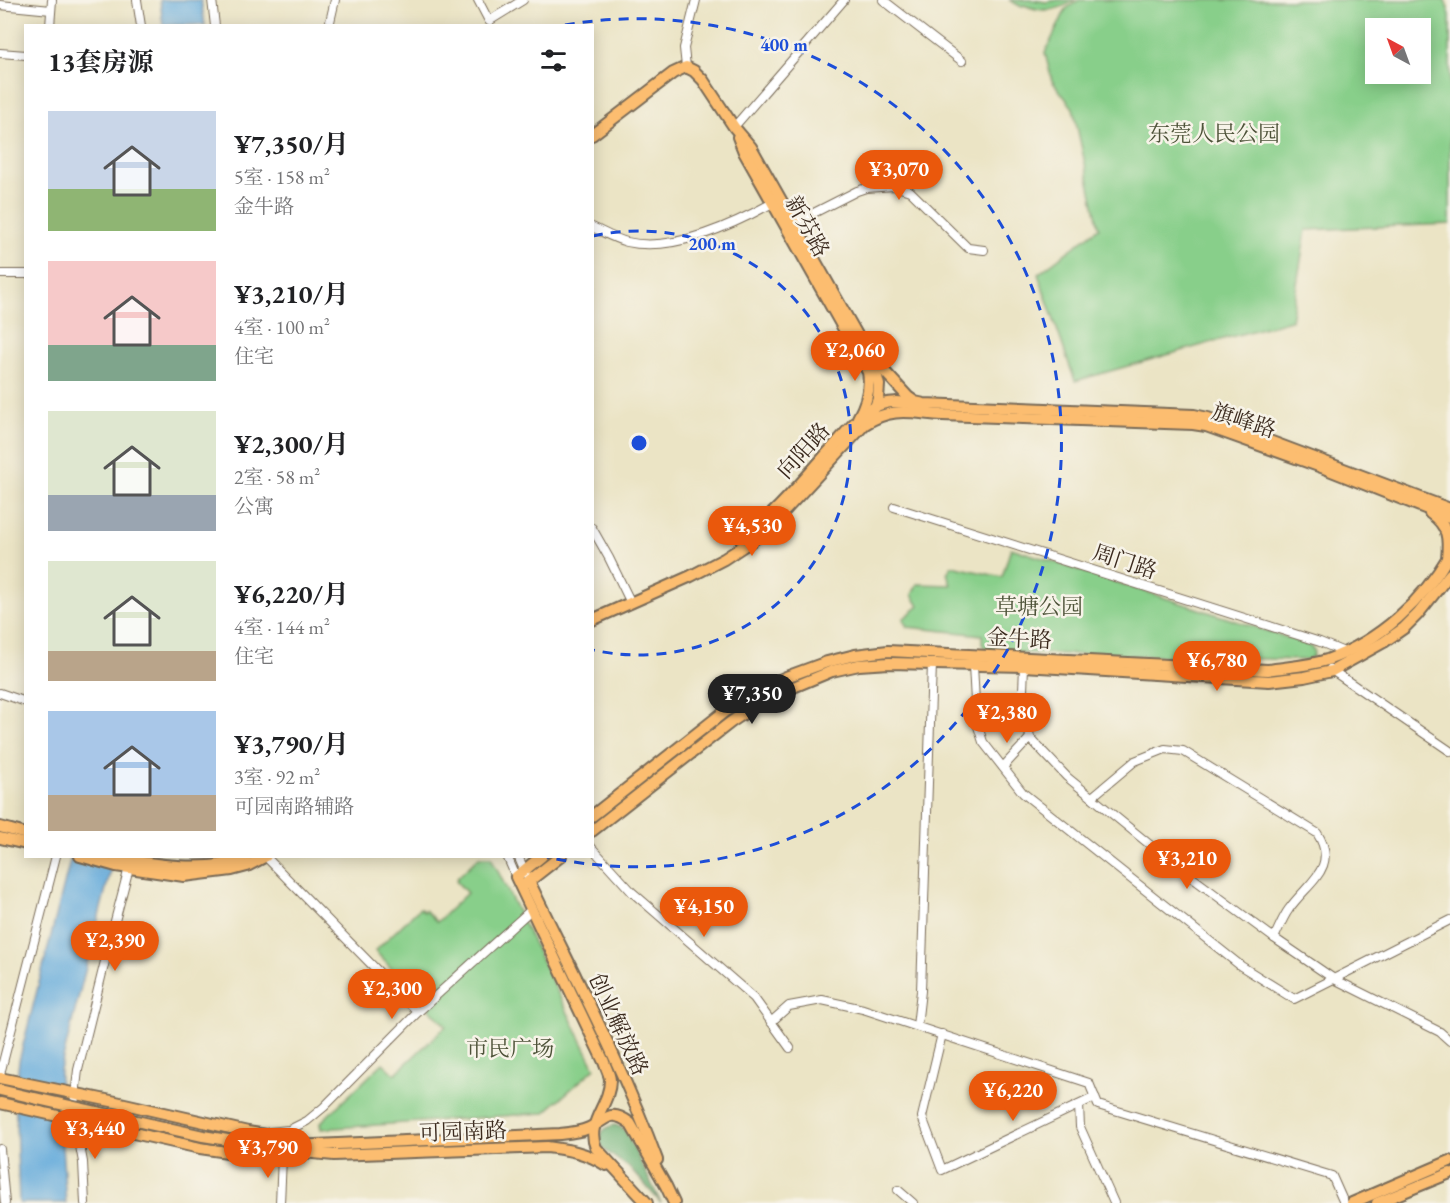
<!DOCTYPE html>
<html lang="zh">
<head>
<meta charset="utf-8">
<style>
  :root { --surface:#fff; --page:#f6f6f6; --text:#202124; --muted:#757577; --accent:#ea580c }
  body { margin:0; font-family:"EB Garamond","Noto Serif SC",serif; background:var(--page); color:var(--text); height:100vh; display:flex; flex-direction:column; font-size:22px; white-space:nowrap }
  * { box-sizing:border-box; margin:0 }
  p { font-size:20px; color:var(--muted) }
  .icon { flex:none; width:33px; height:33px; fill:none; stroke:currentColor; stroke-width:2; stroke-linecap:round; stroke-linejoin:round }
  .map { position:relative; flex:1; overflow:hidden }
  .panel { position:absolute; left:24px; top:24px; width:570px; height:834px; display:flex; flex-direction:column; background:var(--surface); border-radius:0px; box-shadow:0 3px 15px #0003 }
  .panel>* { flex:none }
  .needle { width:39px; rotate:319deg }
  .controls { position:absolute; left:1365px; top:18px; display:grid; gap:12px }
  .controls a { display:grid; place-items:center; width:66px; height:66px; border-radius:0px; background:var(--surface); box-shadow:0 3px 15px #0003; font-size:30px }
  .price { position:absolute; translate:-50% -51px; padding:0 14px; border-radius:21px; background:var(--accent); color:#fff; font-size:20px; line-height:39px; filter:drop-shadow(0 2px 3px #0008) }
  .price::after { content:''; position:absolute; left:50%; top:36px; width:18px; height:14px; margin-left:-9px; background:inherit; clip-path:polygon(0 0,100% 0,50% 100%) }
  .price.current { background:#222; color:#fff }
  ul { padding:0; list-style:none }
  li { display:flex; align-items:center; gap:18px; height:150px; padding:0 24px }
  li span { display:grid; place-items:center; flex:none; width:168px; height:120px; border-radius:0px; color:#555 }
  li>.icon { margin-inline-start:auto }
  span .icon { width:72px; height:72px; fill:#fffc; stroke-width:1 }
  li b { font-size:26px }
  h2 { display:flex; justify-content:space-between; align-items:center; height:72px; padding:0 24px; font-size:26px }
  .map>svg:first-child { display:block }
</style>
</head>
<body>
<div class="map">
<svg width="1450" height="1203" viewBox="0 0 1450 1203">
  <rect width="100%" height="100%" fill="#f7f3e8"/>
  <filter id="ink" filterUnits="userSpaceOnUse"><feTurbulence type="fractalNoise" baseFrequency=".0167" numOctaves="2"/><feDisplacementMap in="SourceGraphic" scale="12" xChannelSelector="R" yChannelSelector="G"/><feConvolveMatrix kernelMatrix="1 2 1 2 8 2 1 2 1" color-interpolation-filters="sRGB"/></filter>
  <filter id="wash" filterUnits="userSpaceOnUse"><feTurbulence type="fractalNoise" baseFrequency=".008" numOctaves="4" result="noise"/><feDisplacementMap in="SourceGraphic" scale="24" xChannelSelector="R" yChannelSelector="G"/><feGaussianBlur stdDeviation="1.35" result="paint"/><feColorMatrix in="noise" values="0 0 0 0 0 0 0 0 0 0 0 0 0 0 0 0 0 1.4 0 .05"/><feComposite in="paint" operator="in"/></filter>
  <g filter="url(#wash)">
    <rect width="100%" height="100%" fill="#ebe4c5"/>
    <g fill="#88cf8a" stroke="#627c54" stroke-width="1.5" fill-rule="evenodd">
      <path d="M 1009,0 L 1033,0 L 1046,2 L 1058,0 L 1075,0 C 1059,11 1042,13 1024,5 L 1022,7 Z"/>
      <path d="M 1079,0 L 1445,0 L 1450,15 L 1450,224 L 1306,230 L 1291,320 L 1075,381 L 1038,274 L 1099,228 L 1073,108 L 1052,81 L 1045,53 L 1066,9 ZM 1376,28 L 1420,28 L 1420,74 L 1376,74 Z"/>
      <path d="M 1011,548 L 1307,644 L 1314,650 L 1313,657 L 1306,660 L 987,652 L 982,644 L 982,635 L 907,627 L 903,619 L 919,606 L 912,595 L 917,584 L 951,585 L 947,573 L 952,566 L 1002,577 Z"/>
      <path d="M 479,857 L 491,857 L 595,1068 L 544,1113 L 321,1129 L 320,1123 L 383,1063 L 395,1074 L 446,1026 L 375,951 L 420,908 L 424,912 L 425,910 L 437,922 L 467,893 L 456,881 L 457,879 L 457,878 Z"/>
    </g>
    <path fill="#6eb276" stroke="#546e4a" stroke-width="1.5" d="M 615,1125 L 620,1127 L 625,1130 L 661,1203 L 641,1180 L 631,1169 L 603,1149 C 597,1137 602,1127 615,1125 Z"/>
    <g fill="#65abdb" stroke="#506a7c" stroke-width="1.5">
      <path d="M 160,0 L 201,0 L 205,25 L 163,25 Z"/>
      <path d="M 71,857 L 114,857 L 60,1070 L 59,1101 L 66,1203 L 19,1203 L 15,1095 L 19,1061 Z"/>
    </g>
  </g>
  <g filter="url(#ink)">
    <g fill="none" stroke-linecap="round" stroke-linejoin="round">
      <defs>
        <g id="minor">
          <path d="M 137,0 L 141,26"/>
          <path d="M 212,0 L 215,26"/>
          <path d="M 478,0 L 489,21 L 523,0"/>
          <path d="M 883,0 L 962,61"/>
          <path d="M 0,5 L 51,10"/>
          <path d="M 50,26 L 52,0"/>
          <path d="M 329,26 L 335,0"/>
          <path d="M 0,53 L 26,55"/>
          <path d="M 686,67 L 684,48 L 696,0"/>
          <path d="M 734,127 L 844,0"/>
          <path d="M 794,223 L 857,191 L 866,188 L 894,186 L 910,191 L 968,248 L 984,250"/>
          <path d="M 592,227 C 603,232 615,239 627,242 C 674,253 735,224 776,201"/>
          <path d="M 0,274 L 26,274"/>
          <path d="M 894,507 L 1320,642 L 1344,652"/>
          <path d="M 592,528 L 609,558 L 631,603"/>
          <path d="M 973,665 L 976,720 L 983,742 L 1023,793 L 1241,966 L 1294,999 L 1450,920"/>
          <path d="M 1024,666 L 1023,691 L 1030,738 L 1067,777 L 1171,862 L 1274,938 L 1334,979 L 1440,1032 L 1450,1041"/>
          <path d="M 1330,669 L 1450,751"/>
          <path d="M 0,693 L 26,702"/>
          <path d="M 1003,767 L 1030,738"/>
          <path d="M 1092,797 L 1135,761 L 1165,749 L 1183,751 L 1317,833 C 1340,868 1307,883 1289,909 C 1283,917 1279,928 1274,938"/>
          <path d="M 592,848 L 632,892 L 754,998 L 790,1048"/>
          <path d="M 265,856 L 418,1012"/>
          <path d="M 507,856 L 516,877"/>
          <path d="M 518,856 L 529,881"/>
          <path d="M 771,1022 L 789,1006 L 822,1000 L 863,1009 L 1089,1083 L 1098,1105 L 1332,1176 L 1344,1203"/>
          <path d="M 917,1026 L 921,991 L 932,664"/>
          <path d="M 942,1034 L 922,1117 L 942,1170 L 1095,1097"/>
          <path d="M 0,1074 L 56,856"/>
          <path d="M 1079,1105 L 1080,1127 L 1114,1203"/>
          <path d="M 269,1132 L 289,1130 L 307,1121 L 324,1107 L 418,1012 L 532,909"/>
          <path d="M 0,1149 L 5,1203"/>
          <path d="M 898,1190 L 913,1203"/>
          <path d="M 85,1203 L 83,1162 L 75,1120 L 74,1105 L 78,1070 L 115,921 L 130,864"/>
          <path d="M 280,1203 L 282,1157"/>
        </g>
        <g id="major">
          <path d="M 592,135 L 673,73 L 686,67 L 694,71 L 703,80 L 734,127 L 751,147 L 874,365 L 879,385 L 878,399 L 875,407 L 863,426 L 779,517 L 756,538 L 724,559 L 691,576 L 592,620"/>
          <path d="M 738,137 L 744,152 L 868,372 C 871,389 866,404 858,418"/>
          <path d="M 876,362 L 908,397 L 915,402 L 924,404 L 1194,415 L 1208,418 L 1450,509"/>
          <path d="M 865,424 C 893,406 911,413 942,415 L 1193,424 L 1206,426 L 1324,468 L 1450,518"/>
          <path d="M 1430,513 C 1449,526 1449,539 1447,559"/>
          <path d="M 741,539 C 776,515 803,480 832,448 C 845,434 858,416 875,407 C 887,400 902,402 916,404"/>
          <path d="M 592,816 L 724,712 L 761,689 L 786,677 L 827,662 L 855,655 L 888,651 L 1268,670 C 1287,667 1308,666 1327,660 C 1380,641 1422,602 1450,554"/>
          <path d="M 0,827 L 26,834"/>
          <path d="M 592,831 L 731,722 L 767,698 L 832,671 L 859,665 L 889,663 L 1024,666 L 1269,681 L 1304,677 L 1332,671 L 1384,642 L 1404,628 L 1418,614 L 1450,574"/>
          <path d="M 0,838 L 26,844"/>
          <path d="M 80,856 L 116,866 L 184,876 L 232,870 L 247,866 L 266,856"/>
          <path d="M 114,856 C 149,865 214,874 246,856"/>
          <path d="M 542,856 L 516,877 L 604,1062 C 606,1068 610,1075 610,1080 C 610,1106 585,1122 596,1148 L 647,1203"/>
          <path d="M 529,881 C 573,973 622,1064 657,1160"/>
          <path d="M 524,885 L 561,856"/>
          <path d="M 0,1078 L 116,1102 L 248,1132 L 301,1141"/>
          <path d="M 0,1090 L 34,1098"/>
          <path d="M 0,1103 L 200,1148 L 248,1155 L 301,1157"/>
          <path d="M 271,1147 L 560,1134 C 570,1133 580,1132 589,1128 C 607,1120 609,1108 630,1123 L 666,1186 L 674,1203"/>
          <path d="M 292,1151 L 334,1155 L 547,1147 C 570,1150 585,1152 606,1165"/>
          <path d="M 1352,1203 L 1450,1161"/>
          <path d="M 1377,1203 L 1450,1173"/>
        </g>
      </defs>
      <use href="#minor" stroke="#796b58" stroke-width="10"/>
      <use href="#major" stroke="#796b58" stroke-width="14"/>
      <use href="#minor" stroke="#fff" stroke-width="8"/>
      <use href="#major" stroke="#fcbd6f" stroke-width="10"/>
      <defs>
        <path id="major-bridge" d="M 34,1098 L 203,1136 L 271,1147"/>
      </defs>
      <use href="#major-bridge" stroke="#796b58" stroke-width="14" stroke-linecap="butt"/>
      <use href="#major-bridge" stroke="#fcbd6f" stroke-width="10"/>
    </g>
  </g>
  <g fill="none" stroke="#1d4ed8" stroke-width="3" stroke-dasharray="10 8">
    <path d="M593 236A212 212 0 1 1 593 650"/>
    <path d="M565 25A424 424 0 1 1 547 857"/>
  </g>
  <g text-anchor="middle" stroke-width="5" stroke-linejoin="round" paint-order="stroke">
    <g font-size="22" fill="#4e5339" stroke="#f7f3e8">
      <text x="1214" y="141">东莞人民公园</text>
      <text x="1039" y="614">草塘公园</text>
      <text x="510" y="1056">市民广场</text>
    </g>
    <g font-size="22" fill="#3b2a1e" stroke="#f7f3e8">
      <text transform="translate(808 226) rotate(61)" y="8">新芬路</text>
      <text transform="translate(1244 420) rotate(18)" y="8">旗峰路</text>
      <text transform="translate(803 450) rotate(-48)" y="8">向阳路</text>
      <text transform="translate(1125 561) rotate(18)" y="8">周门路</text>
      <text transform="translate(1019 638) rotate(3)" y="8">金牛路</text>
      <text transform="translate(619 1024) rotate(65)" y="8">创业解放路</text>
      <text transform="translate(463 1131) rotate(-2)" y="8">可园南路</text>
    </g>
  </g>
  <circle cx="639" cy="443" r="9" fill="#1d4ed8" stroke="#f7f3e8" stroke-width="3"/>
  <g font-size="18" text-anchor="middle" font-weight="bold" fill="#1d4ed8" stroke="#f7f3e8" stroke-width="5" stroke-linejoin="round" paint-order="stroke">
    <text x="784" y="51">400 m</text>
    <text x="712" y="250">200 m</text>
  </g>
</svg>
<div class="controls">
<a><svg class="needle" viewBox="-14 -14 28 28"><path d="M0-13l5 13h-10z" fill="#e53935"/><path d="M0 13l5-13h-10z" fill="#757577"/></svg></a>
</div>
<b class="price" style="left:899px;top:201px">¥3,070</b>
<b class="price" style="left:855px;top:382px">¥2,060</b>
<b class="price" style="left:752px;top:557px">¥4,530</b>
<b class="price" style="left:1217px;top:692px">¥6,780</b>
<b class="price current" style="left:752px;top:725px">¥7,350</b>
<b class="price" style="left:1007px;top:744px">¥2,380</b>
<b class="price" style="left:1187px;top:890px">¥3,210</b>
<b class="price" style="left:704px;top:938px">¥4,150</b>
<b class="price" style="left:115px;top:972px">¥2,390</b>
<b class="price" style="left:392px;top:1020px">¥2,300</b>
<b class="price" style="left:1013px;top:1122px">¥6,220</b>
<b class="price" style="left:95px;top:1160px">¥3,440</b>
<b class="price" style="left:268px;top:1179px">¥3,790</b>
<section class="panel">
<h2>13套房源<svg class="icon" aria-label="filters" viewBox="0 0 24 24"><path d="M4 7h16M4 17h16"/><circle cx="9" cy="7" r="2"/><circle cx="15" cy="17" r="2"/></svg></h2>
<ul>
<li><span style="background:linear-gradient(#c9d6e8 65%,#8fb573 0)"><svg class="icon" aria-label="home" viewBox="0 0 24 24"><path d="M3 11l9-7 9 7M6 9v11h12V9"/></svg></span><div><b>¥7,350/月</b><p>5室 · 158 m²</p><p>金牛路</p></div></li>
<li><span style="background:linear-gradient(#f6c9c9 70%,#7fa58c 0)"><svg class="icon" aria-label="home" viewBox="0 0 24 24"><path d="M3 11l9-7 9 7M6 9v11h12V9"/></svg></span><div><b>¥3,210/月</b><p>4室 · 100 m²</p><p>住宅</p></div></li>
<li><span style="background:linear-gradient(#dfe7d0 70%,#9aa5b1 0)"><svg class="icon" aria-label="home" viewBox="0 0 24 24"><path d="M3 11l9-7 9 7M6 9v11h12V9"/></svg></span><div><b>¥2,300/月</b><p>2室 · 58 m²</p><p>公寓</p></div></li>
<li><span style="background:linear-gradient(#dfe7d0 75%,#b9a48a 0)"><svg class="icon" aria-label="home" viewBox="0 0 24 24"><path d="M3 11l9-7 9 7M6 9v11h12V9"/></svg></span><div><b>¥6,220/月</b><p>4室 · 144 m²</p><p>住宅</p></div></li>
<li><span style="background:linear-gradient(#a9c7e8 70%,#b9a48a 0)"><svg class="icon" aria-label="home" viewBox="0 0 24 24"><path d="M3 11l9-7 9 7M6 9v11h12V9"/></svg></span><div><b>¥3,790/月</b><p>3室 · 92 m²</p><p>可园南路辅路</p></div></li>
</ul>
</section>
</div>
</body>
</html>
